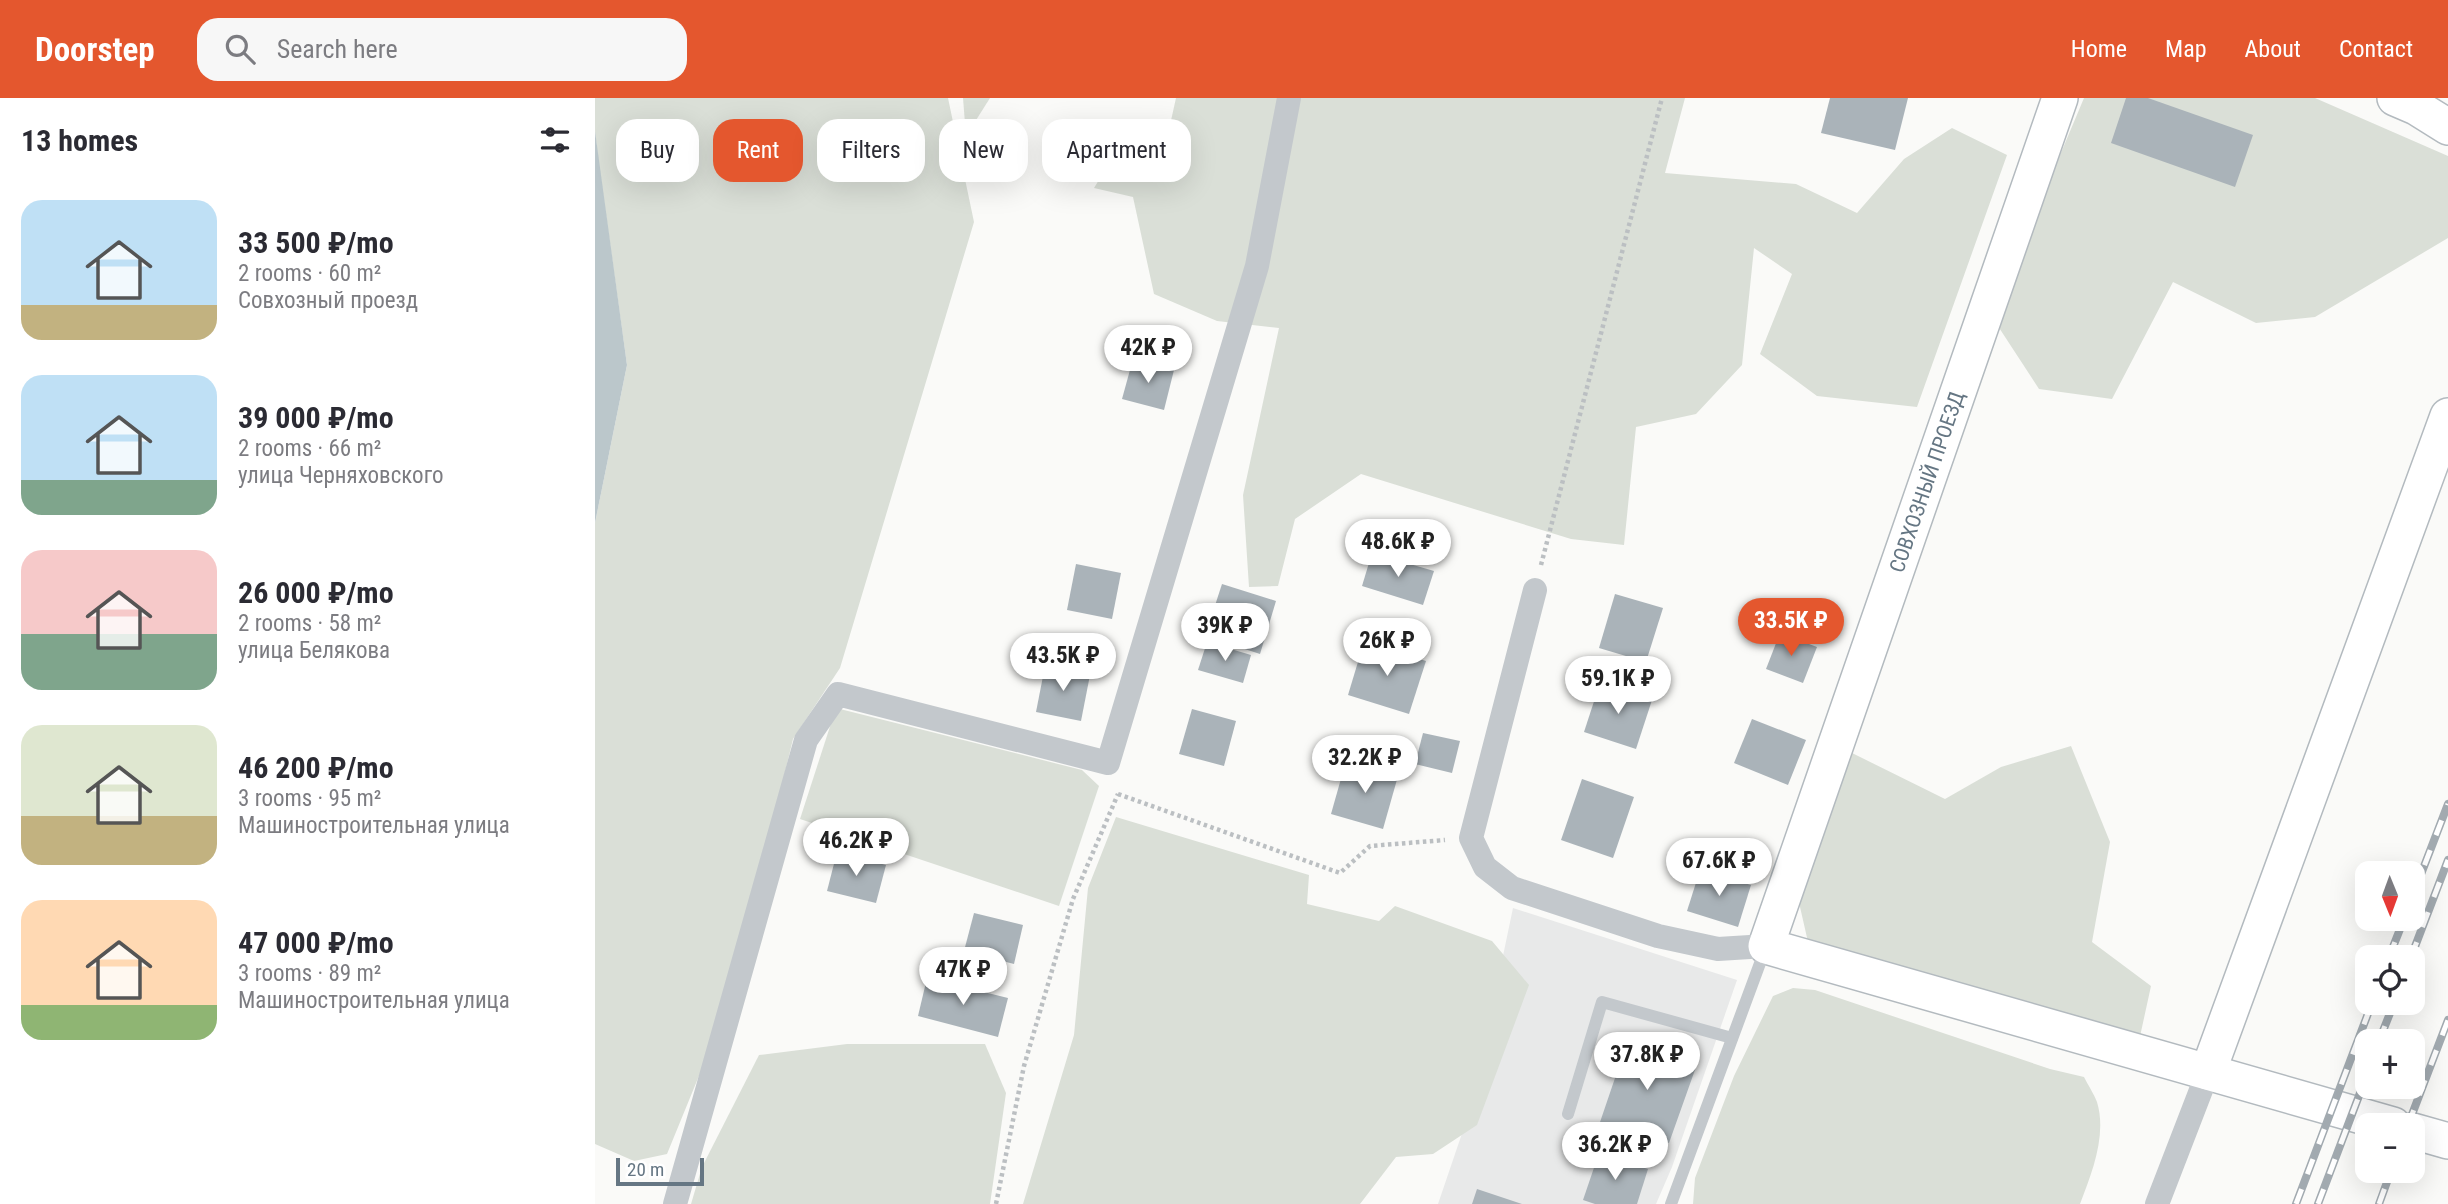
<!DOCTYPE html>
<html lang="en">
<head>
<meta charset="utf-8">
<style>
  :root { --surface:#fff; --page:#f7f7f7; --text:#2b2b33; --muted:#7c7c81; --accent:#e4572e }
  body { margin:0; font-family:"Roboto Condensed",sans-serif; background:var(--page); color:var(--text); height:100vh; display:flex; flex-direction:column; font-size:26px; white-space:nowrap }
  * { box-sizing:border-box; margin:0 }
  p { font-size:23px; color:var(--muted) }
  .icon { flex:none; width:38px; height:38px; fill:none; stroke:currentColor; stroke-width:2; stroke-linecap:round; stroke-linejoin:round }
  .map { position:relative; flex:1; overflow:hidden }
  .panel { display:flex; flex-direction:column; background:var(--surface); width:595px }
  .panel>* { flex:none }
  .guide { position:absolute; left:21px; top:21px; width:665px; height:63px; display:flex; gap:14px }
  .needle { width:46px; rotate:179deg }
  .buttons { position:absolute; left:1760px; top:763px; display:grid; gap:14px }
  .buttons a { display:grid; place-items:center; width:70px; height:70px; border-radius:14px; background:var(--surface); box-shadow:0 7px 28px #0002; font-size:35px }
  .scale { position:absolute; left:21px; bottom:18px; width:88px; box-sizing:border-box; padding-left:7px; border:4px solid #657683; border-top:0; font-size:19px; line-height:24px; white-space:nowrap; color:#657683; -webkit-text-stroke:5px #fff; paint-order:stroke }
  .price { position:absolute; translate:-50% -60px; padding:0 16px; border-radius:24px; background:#fff; color:#222; font-size:23px; line-height:46px; filter:drop-shadow(0 2px 4px #0008) }
  .price::after { content:''; position:absolute; left:50%; top:42px; width:21px; height:16px; margin-left:-10px; background:inherit; clip-path:polygon(0 0,100% 0,50% 100%) }
  .price.active { background:var(--accent); color:#fff }
  ul { padding:0; list-style:none }
  li { display:flex; align-items:center; gap:21px; height:175px; padding:0 21px }
  li span { display:grid; place-items:center; flex:none; width:196px; height:140px; border-radius:21px; color:#555 }
  li>.icon { margin-inline-start:auto }
  span .icon { width:84px; height:84px; fill:#fffc; stroke-width:1 }
  li b { font-size:30px }
  h2 { display:flex; justify-content:space-between; align-items:center; height:84px; padding:0 21px; font-size:30px }
  .chip { padding:0 24px; border-radius:21px; background:var(--surface); box-shadow:0 7px 28px #0002; font-size:24px; line-height:63px }
  .chip.active { background:var(--accent); color:#fff }
  header { display:flex; align-items:center; gap:42px; box-sizing:border-box; height:98px; padding:0 35px; background:var(--accent); color:#fff }
  header strong { font-size:33px }
  nav { display:flex; gap:38px; margin-inline-start:auto; font-size:24px }
  .search { width:490px; height:63px; background:var(--page); display:flex; align-items:center; gap:18px; box-sizing:border-box; padding:0 24px; border-radius:21px; color:var(--muted); font-size:26px }
  main { display:flex; flex:1; min-height:0 }
  .map>svg:first-child { display:block }
</style>
</head>
<body>
<header>
<strong>Doorstep</strong>
<div class="search"><svg class="icon" aria-label="search" viewBox="0 0 24 24"><circle cx="10" cy="10" r="6"/><path d="M15 15l6 6"/></svg>Search here</div>
<nav><a>Home</a><a>Map</a><a>About</a><a>Contact</a></nav>
</header>
<main>
<section class="panel">
<h2>13 homes<svg class="icon" aria-label="filters" viewBox="0 0 24 24"><path d="M4 7h16M4 17h16"/><circle cx="9" cy="7" r="2"/><circle cx="15" cy="17" r="2"/></svg></h2>
<ul>
<li><span style="background:linear-gradient(#bfe0f5 75%,#c2b280 0)"><svg class="icon" aria-label="home" viewBox="0 0 24 24"><path d="M3 11l9-7 9 7M6 9v11h12V9"/></svg></span><div><b>33 500 ₽/mo</b><p>2 rooms · 60 m²</p><p>Совхозный проезд</p></div></li>
<li><span style="background:linear-gradient(#bfe0f5 75%,#7fa58c 0)"><svg class="icon" aria-label="home" viewBox="0 0 24 24"><path d="M3 11l9-7 9 7M6 9v11h12V9"/></svg></span><div><b>39 000 ₽/mo</b><p>2 rooms · 66 m²</p><p>улица Черняховского</p></div></li>
<li><span style="background:linear-gradient(#f6c9c9 60%,#7fa58c 0)"><svg class="icon" aria-label="home" viewBox="0 0 24 24"><path d="M3 11l9-7 9 7M6 9v11h12V9"/></svg></span><div><b>26 000 ₽/mo</b><p>2 rooms · 58 m²</p><p>улица Белякова</p></div></li>
<li><span style="background:linear-gradient(#dfe7d0 65%,#c2b280 0)"><svg class="icon" aria-label="home" viewBox="0 0 24 24"><path d="M3 11l9-7 9 7M6 9v11h12V9"/></svg></span><div><b>46 200 ₽/mo</b><p>3 rooms · 95 m²</p><p>Машиностроительная улица</p></div></li>
<li><span style="background:linear-gradient(#ffd9b3 75%,#8fb573 0)"><svg class="icon" aria-label="home" viewBox="0 0 24 24"><path d="M3 11l9-7 9 7M6 9v11h12V9"/></svg></span><div><b>47 000 ₽/mo</b><p>3 rooms · 89 m²</p><p>Машиностроительная улица</p></div></li>
</ul>
</section>
<div class="map">
<svg width="1853" height="1106" viewBox="0 0 1853 1106">
  <rect width="100%" height="100%" fill="#fafaf8"/>
  <path fill="#e8e9e9" d="M 918,810 L 1142,882 L 1077,1069 L 1061,1106 L 843,1106 L 877,1006 Z"/>
  <g fill="#dadfd7">
    <path d="M 0,0 L 353,0 L 379,124 L 245,570 L 198,641 L 135,902 L 72,1056 L 39,1063 L 0,1046 L 0,425 L 32,267 L 3,60 L 0,33 Z"/>
    <path d="M 368,0 L 395,0 L 371,38 Z"/>
    <path d="M 581,0 L 1090,0 L 1070,75 L 1201,86 L 1262,115 L 1309,61 L 1357,30 L 1412,57 L 1322,309 L 1222,298 L 1165,256 L 1197,176 L 1159,150 L 1147,267 L 1101,316 L 1041,329 L 1029,447 L 976,441 L 766,376 L 700,421 L 683,488 L 654,489 L 648,397 L 684,230 L 622,223 L 559,196 L 538,99 L 499,90 L 535,31 L 573,36 Z"/>
    <path d="M 1489,0 L 1720,0 L 1853,58 L 1853,140 L 1720,219 L 1661,225 L 1578,184 L 1517,301 L 1444,291 L 1397,219 Z"/>
    <path d="M 241,610 L 487,672 L 504,688 L 464,808 L 205,721 Z"/>
    <path d="M 1476,648 L 1515,744 L 1497,844 L 1556,888 L 1544,943 L 1213,844 L 1200,787 L 1255,654 L 1350,701 L 1406,669 Z"/>
    <path d="M 521,719 L 714,777 L 712,806 L 784,823 L 800,808 L 897,843 L 934,887 L 882,1027 L 838,1056 L 801,1059 L 765,1106 L 428,1106 L 479,937 L 493,790 Z"/>
    <path d="M 1198,890 L 1220,892 L 1455,971 L 1489,979 C 1493,987 1499,996 1502,1004 C 1512,1037 1497,1075 1485,1106 L 1098,1106 L 1100,1080 L 1139,978 L 1178,898 Z"/>
    <path d="M 252,946 L 390,946 L 411,995 L 395,1106 L 96,1106 L 107,1069 L 164,957 Z"/>
  </g>
  <path fill="#bbc7cb" d="M 0,33 L 32,267 L 0,425 Z"/>
  <g fill="#aab3b9">
    <path d="M 1235,0 L 1313,0 L 1300,52 L 1226,35 Z"/>
    <path d="M 1531,0 L 1553,0 L 1658,37 L 1640,89 L 1516,45 Z"/>
    <path d="M 538,261 L 579,272 L 569,312 L 527,301 Z"/>
    <path d="M 777,455 L 839,473 L 828,507 L 767,488 Z"/>
    <path d="M 481,466 L 526,475 L 517,521 L 472,512 Z"/>
    <path d="M 627,486 L 681,503 L 665,556 L 610,538 Z"/>
    <path d="M 1020,496 L 1068,510 L 1051,564 L 1004,550 Z"/>
    <path d="M 1185,535 L 1222,549 L 1208,585 L 1171,571 Z"/>
    <path d="M 612,544 L 656,557 L 648,585 L 603,572 Z"/>
    <path d="M 769,544 L 831,563 L 814,616 L 753,597 Z"/>
    <path d="M 450,568 L 495,577 L 486,623 L 441,614 Z"/>
    <path d="M 1005,585 L 1057,602 L 1041,651 L 989,634 Z"/>
    <path d="M 597,611 L 641,623 L 629,668 L 584,656 Z"/>
    <path d="M 1157,621 L 1211,642 L 1193,687 L 1139,665 Z"/>
    <path d="M 828,635 L 865,643 L 857,675 L 820,666 Z"/>
    <path d="M 751,663 L 803,678 L 788,731 L 736,716 Z"/>
    <path d="M 987,681 L 1039,699 L 1018,760 L 966,742 Z"/>
    <path d="M 242,754 L 291,767 L 281,805 L 232,793 Z"/>
    <path d="M 1105,772 L 1156,787 L 1143,829 L 1092,813 Z"/>
    <path d="M 379,815 L 428,827 L 419,866 L 369,853 Z"/>
    <path d="M 332,880 L 413,900 L 403,939 L 323,918 Z"/>
    <path d="M 1035,936 L 1053,943 L 1050,951 L 1101,969 L 1074,1045 L 1022,1026 L 1019,1036 L 1003,1030 Z"/>
    <path d="M 1004,1055 L 1053,1071 L 1042,1106 L 1000,1106 L 988,1102 Z"/>
    <path d="M 882,1091 L 927,1106 L 877,1106 Z"/>
  </g>
  <g fill="none" stroke-linecap="round" stroke-linejoin="round">
    <defs>
      <g id="secondary">
        <path d="M 1465,0 L 1171,848 L 1798,1027"/>
        <path d="M 1800,0 L 1821,9 L 1853,29"/>
        <path d="M 1613,974 L 1853,318"/>
        <path d="M 1818,1033 L 1853,1043"/>
      </g>
    </defs>
    <use href="#secondary" stroke="#b3babf" stroke-width="38"/>
    <g stroke="#bbbfc2" stroke-width="4.5" stroke-dasharray="3.5 3.5" stroke-linecap="butt">
      <path d="M 946,467 L 1067,0"/>
      <path d="M 523,696 L 745,775 L 775,748 L 850,742"/>
      <path d="M 401,1106 L 429,968 L 478,801 L 523,696"/>
    </g>
    <g stroke="#c3c8cc" stroke-width="12">
      <path d="M 973,1016 L 1007,904 L 1137,940"/>
      <path d="M 1076,1106 L 1171,849"/>
    </g>
    <g stroke="#c3c8cc" stroke-width="24">
      <path d="M 940,492 L 876,740 L 890,769 L 917,790 L 1063,838 L 1123,851 L 1171,848"/>
      <path d="M 80,1106 L 211,642 L 243,596 L 513,665 L 662,168 L 694,0"/>
      <path d="M 1562,1106 L 1613,974"/>
    </g>
    <use href="#secondary" stroke="#fff" stroke-width="35"/>
    <defs>
      <g id="rail">
        <path d="M 1818,797 L 1853,706"/>
        <path d="M 1794,859 L 1809,821"/>
        <path d="M 1816,859 L 1853,762"/>
        <path d="M 1784,943 L 1799,905"/>
        <path d="M 1813,1027 L 1853,922"/>
        <path d="M 1701,1106 L 1777,905"/>
        <path d="M 1723,1106 L 1773,974"/>
        <path d="M 1784,1106 L 1796,1073"/>
      </g>
    </defs>
    <use href="#rail" stroke="#a2aab0" stroke-width="8"/>
    <use href="#rail" stroke="#fff" stroke-width="5" stroke-dasharray="16" stroke-linecap="butt"/>
  </g>
  <g text-anchor="middle" stroke-width="7" stroke-linejoin="round" paint-order="stroke">
    <g font-size="21" fill="#657683" stroke="#fff">
      <text transform="translate(1332 384) rotate(-71)" y="7">СОВХОЗНЫЙ ПРОЕЗД</text>
    </g>
  </g>
</svg>
<div class="buttons">
<a><svg class="needle" viewBox="-14 -14 28 28"><path d="M0-13l5 13h-10z" fill="#e53935"/><path d="M0 13l5-13h-10z" fill="#7c7c81"/></svg></a>
<a><svg class="icon" aria-label="locate" viewBox="0 0 24 24"><circle cx="12" cy="12" r="6"/><path d="M12 2v4M12 18v4M2 12h4M18 12h4"/></svg></a>
<a>+</a>
<a>−</a>
</div>
<div class="scale">20 m</div>
<b class="price" style="left:553px;top:287px">42K ₽</b>
<b class="price" style="left:803px;top:481px">48.6K ₽</b>
<b class="price active" style="left:1196px;top:560px">33.5K ₽</b>
<b class="price" style="left:630px;top:565px">39K ₽</b>
<b class="price" style="left:792px;top:580px">26K ₽</b>
<b class="price" style="left:468px;top:595px">43.5K ₽</b>
<b class="price" style="left:1023px;top:618px">59.1K ₽</b>
<b class="price" style="left:770px;top:697px">32.2K ₽</b>
<b class="price" style="left:261px;top:780px">46.2K ₽</b>
<b class="price" style="left:1124px;top:800px">67.6K ₽</b>
<b class="price" style="left:368px;top:909px">47K ₽</b>
<b class="price" style="left:1052px;top:994px">37.8K ₽</b>
<b class="price" style="left:1020px;top:1084px">36.2K ₽</b>
<div class="guide">
<a class="chip">Buy</a>
<a class="chip active">Rent</a>
<a class="chip">Filters</a>
<a class="chip">New</a>
<a class="chip">Apartment</a>
</div>
</div>
</main>
</body>
</html>
